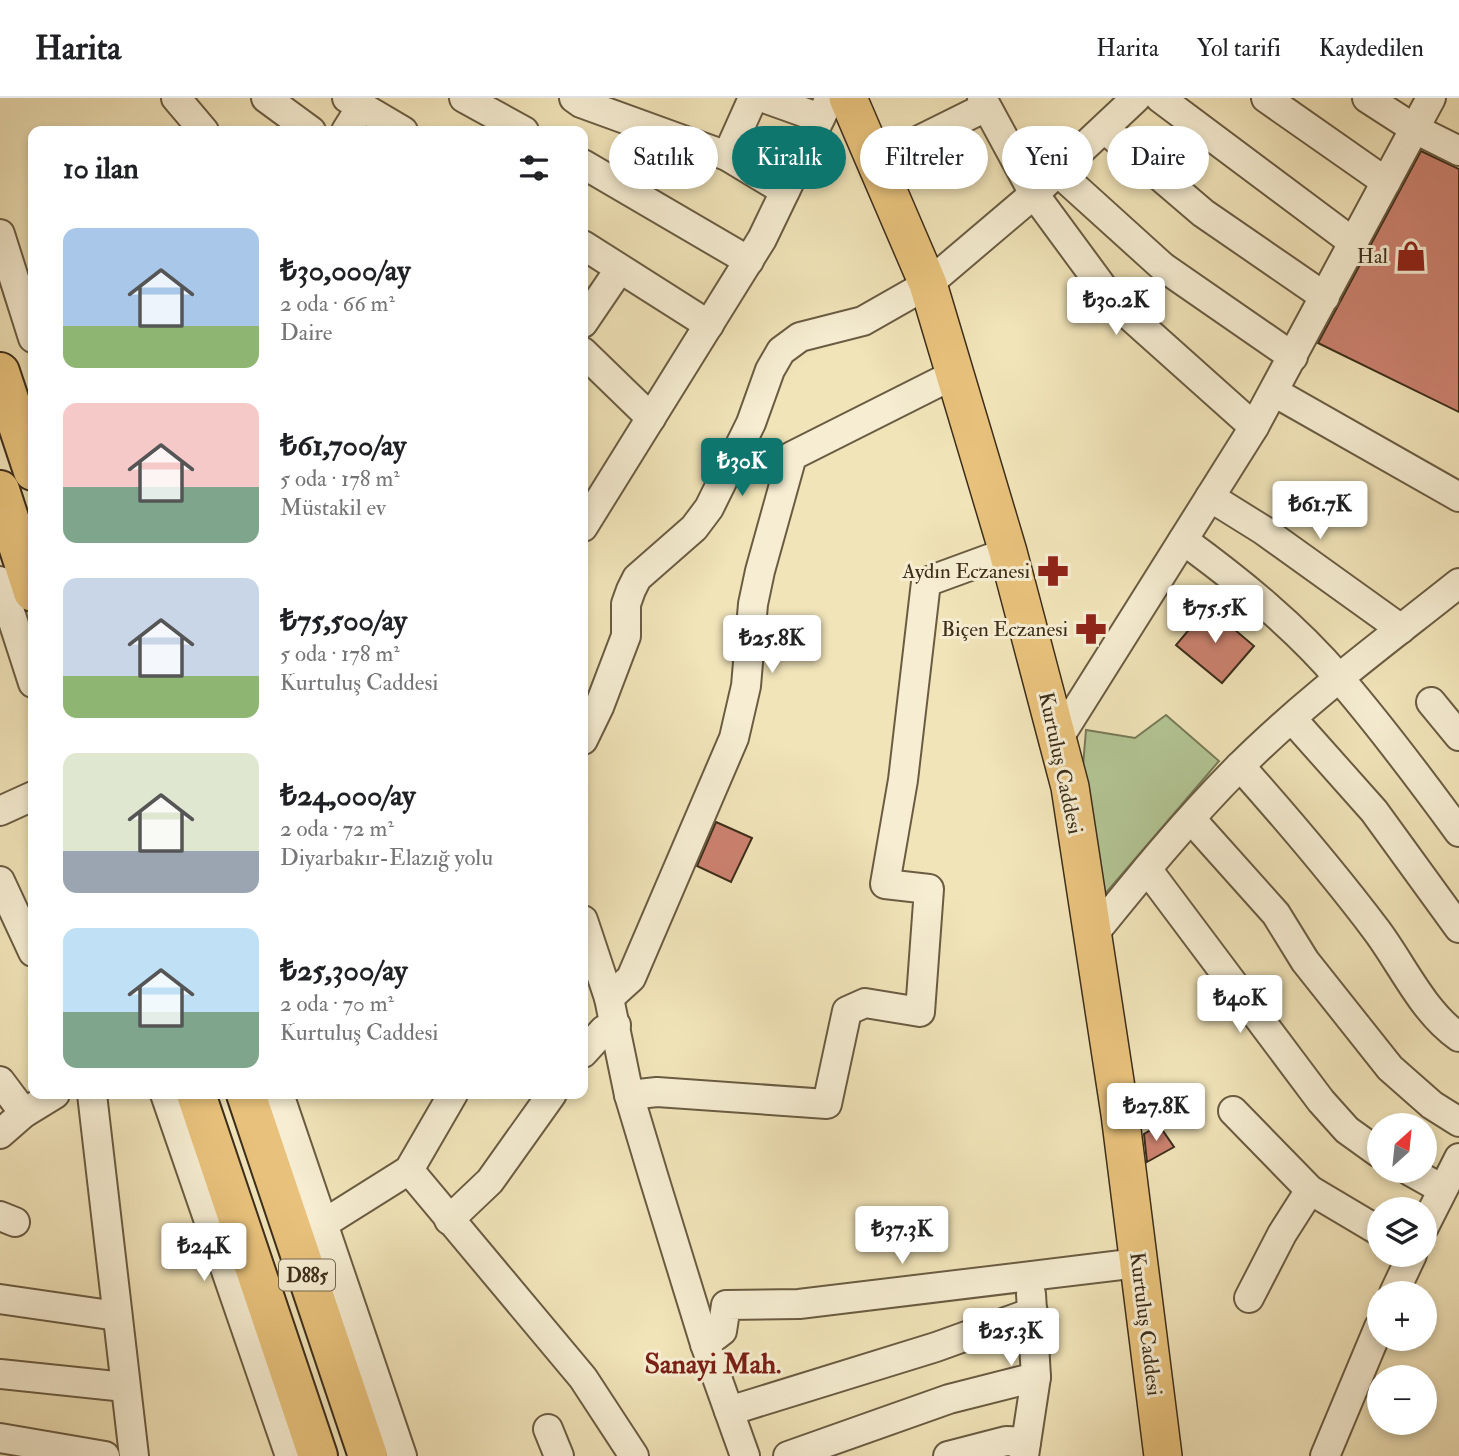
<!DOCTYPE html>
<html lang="tr">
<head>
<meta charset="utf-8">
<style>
  :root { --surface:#fff; --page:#f2f2f2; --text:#202124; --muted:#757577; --line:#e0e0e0; --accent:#0f766e }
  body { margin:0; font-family:"IM FELL Double Pica",serif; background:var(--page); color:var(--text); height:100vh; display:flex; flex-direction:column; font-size:26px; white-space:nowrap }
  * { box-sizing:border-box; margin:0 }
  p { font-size:23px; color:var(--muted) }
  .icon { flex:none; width:38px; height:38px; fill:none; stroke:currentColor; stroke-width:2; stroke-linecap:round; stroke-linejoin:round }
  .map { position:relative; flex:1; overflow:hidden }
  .sheet { position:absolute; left:28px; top:28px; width:560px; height:973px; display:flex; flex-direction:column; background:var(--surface); border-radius:14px; box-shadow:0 4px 10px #0003 }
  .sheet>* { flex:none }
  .guide { position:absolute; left:609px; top:28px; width:665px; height:63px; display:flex; gap:14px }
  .needle { width:46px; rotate:27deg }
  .buttons { position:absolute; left:1367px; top:1015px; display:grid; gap:14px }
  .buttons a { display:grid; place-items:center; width:70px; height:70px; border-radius:50%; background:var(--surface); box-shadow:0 4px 10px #0003; font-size:35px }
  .price { position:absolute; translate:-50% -60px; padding:0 16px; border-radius:7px; background:#fff; color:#222; font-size:23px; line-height:46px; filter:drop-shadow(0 2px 4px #0008) }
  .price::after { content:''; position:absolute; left:50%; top:42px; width:21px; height:16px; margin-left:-10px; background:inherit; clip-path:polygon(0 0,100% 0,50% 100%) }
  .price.on { background:var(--accent); color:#fff }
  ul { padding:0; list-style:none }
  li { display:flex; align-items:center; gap:21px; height:175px; padding:0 35px }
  li span { display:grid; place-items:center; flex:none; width:196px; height:140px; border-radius:14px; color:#555 }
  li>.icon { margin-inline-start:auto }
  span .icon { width:84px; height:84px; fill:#fffc; stroke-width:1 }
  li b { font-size:30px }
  h2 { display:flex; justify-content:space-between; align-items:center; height:84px; padding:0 35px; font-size:30px }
  .chip { padding:0 24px; border-radius:32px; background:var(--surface); box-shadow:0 4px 10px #0003; font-size:24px; line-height:63px }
  .chip.on { background:var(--accent); color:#fff }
  header { display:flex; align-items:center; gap:42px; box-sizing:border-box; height:98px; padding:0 35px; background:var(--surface); border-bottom:2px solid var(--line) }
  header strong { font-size:33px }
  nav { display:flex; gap:38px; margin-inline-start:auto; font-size:24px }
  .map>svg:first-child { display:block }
</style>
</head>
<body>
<header>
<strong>Harita</strong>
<nav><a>Harita</a><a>Yol tarifi</a><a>Kaydedilen</a></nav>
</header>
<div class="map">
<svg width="1459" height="1358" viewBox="0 0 1459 1358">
  <rect width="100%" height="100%" fill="#f1e4b9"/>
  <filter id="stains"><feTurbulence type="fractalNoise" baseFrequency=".00286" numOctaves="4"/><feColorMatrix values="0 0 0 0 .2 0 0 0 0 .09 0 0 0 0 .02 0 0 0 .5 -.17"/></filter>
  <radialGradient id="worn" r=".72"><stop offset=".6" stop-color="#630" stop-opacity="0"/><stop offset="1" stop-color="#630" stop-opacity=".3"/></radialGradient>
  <path fill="#b3c594" stroke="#787a58" stroke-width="2" d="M 1166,617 L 1219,663 L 1105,796 L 1083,668 L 1086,632 L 1135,640 Z"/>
  <g fill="#cc8270" stroke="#3d2e1b" stroke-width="2">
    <path d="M 1421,53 L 1459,71 L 1459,314 L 1318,245 Z"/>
    <path d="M 1208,509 L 1254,548 L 1222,585 L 1176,547 Z"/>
    <path d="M 716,724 L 752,740 L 731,784 L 697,768 Z"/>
    <path d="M 1159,1027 L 1174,1049 L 1147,1064 L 1144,1036 Z"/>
  </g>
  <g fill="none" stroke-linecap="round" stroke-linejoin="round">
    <defs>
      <g id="minor">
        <path d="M 176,0 L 204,33"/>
        <path d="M 266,0 L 311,33"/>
        <path d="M 347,0 L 403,33"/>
        <path d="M 464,0 L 524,33"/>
        <path d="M 574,0 L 581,5 L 727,58 L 785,93"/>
        <path d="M 764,0 L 820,20"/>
        <path d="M 982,0 L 1034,96 L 1112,202 L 1254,329"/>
        <path d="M 1160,0 L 1354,145"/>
        <path d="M 1266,0 L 1386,84"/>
        <path d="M 1367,0 L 1415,31 L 1459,53"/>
        <path d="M 1106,32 L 1203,115 L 1325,199"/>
        <path d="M 346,33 L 361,9"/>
        <path d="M 727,58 L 753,0"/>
        <path d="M 875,64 L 986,9"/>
        <path d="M 583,66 L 749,163"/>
        <path d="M 1058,74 L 1163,169 L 1293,259"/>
        <path d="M 0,136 L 33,240"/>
        <path d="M 583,147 L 709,227"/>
        <path d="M 583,225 L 619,172"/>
        <path d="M 583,254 L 651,320"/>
        <path d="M 1274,294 L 1459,399"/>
        <path d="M 1210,399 L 1263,432 L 1401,531"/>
        <path d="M 583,429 L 762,141 L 830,0"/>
        <path d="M 1183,442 C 1239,483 1295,528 1340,581 C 1382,630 1421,682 1459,734"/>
        <path d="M 0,483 L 33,585"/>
        <path d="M 1431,604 L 1459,638"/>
        <path d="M 1293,622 L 1374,713 L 1459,830"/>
        <path d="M 1058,641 L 1254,329 L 1431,0"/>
        <path d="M 583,642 L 599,609 L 626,538 L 626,506 L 631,492 L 637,480 L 694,430 L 709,410 L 751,325 L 770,272 L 781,253 L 800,239 L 863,223 L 928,186 L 1034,96 L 1136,0"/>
        <path d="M 1240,668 C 1288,722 1334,776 1377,833 C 1403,868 1423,914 1459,939"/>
        <path d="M 0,713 L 33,698"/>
        <path d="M 1191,721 L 1276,816 L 1305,863 L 1390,970 L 1432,1007 L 1459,1024"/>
        <path d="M 1147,771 L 1321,1003 L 1347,1032 L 1379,1055"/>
        <path d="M 0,783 L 33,854"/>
        <path d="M 583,822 L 609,900 L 629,997 L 653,1077 L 705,1246 L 745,1358"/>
        <path d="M 1092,838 C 1139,780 1186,722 1239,669 C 1306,602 1385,544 1459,485"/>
        <path d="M 609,900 L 631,880 L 734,640 L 746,588 L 753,506 L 760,473 L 792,358 L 955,276"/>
        <path d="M 583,955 L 604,932 L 616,927"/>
        <path d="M 0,983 L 24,1015"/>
        <path d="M 92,996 L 134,1358"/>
        <path d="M 165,996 L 290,1358"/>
        <path d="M 279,996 L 402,1358"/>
        <path d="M 629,997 L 657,994 L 827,1006 L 847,913 L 865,905 L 920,914 L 929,791 L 885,786 L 903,682 L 926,484 L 1008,454"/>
        <path d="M 1233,1013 L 1310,1092 L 1379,1133"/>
        <path d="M 0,1036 L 24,1015 L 55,996"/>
        <path d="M 409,1072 L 583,1280 L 634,1358"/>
        <path d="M 1410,1073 L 1442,1091"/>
        <path d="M 0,1118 L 15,1124"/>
        <path d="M 449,1122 L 490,1083 L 552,996"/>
        <path d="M 323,1126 L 409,1072 L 453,996"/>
        <path d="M 1424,1129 L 1459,1060"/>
        <path d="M 1394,1195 L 1412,1157"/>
        <path d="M 1249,1200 L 1282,1136 L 1310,1092"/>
        <path d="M 0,1201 L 117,1218"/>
        <path d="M 705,1246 L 722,1233 L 726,1207 L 799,1206 L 1138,1165"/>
        <path d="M 0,1276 L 125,1289"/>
        <path d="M 729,1313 L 936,1249 L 1033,1214"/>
        <path d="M 548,1331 L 559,1358"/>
        <path d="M 0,1340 L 105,1358"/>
        <path d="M 788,1358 L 949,1301 L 1036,1279"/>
        <path d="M 948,1358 L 1006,1343 L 1026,1344"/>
        <path d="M 1024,1358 L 1036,1279 L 1031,1196"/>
        <path d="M 1325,1358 L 1379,1229"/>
      </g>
      <path id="major" d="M 848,0 L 928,186 L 1008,454 L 1070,689 L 1120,1016 L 1163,1358"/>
      <g id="highway">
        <path d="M 0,274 L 33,373"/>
        <path d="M 0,392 L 33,494"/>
        <path d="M 196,996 L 318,1358"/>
        <path d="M 246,996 L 368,1358"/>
      </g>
    </defs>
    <use href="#minor" stroke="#6a5c42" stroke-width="32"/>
    <use href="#major" stroke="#3d2e1b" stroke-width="40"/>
    <use href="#highway" stroke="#3d2e1b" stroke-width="42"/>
    <use href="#minor" stroke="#f6edd2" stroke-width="28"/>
    <use href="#major" stroke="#e8c27c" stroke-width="37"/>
    <use href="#highway" stroke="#e8c27c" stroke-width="38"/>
  </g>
  <defs>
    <symbol id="shop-bare" viewBox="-9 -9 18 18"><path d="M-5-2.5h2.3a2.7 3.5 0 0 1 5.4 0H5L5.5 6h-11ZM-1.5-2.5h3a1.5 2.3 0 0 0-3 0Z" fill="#8f2418" stroke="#f6edd2" stroke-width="2.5" paint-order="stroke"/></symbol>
    <symbol id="pharmacy-bare" viewBox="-9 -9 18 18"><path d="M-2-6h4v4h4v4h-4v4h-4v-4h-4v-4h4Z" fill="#8f2418" stroke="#f6edd2" stroke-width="2.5" paint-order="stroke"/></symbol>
  </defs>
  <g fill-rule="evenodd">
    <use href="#shop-bare" x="1389" y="136" width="44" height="44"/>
    <use href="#pharmacy-bare" x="1031" y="451" width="44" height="44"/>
    <use href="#pharmacy-bare" x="1069" y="509" width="44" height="44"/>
  </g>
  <g text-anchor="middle" stroke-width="6" stroke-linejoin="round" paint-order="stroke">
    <rect fill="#f6edd2" stroke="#746752" stroke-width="2" x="279" y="1161.5" width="56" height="31" rx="5"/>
    <g font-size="19" font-weight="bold" fill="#3d2e1b">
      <text x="307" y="1184">D885</text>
    </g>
    <g font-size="21" fill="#3d2e1b" stroke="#f6edd2" text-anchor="end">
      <text x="1388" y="165">Hal</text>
      <text x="1030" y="480">Aydın Eczanesi</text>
      <text x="1068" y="538">Biçen Eczanesi</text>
    </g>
    <g font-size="21" fill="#3d2e1b" stroke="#f6edd2">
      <text transform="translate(1061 665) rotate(78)" y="7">Kurtuluş Caddesi</text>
      <text transform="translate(1146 1226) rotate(83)" y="7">Kurtuluş Caddesi</text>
    </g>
    <g font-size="28" font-weight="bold" fill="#7a1f14" stroke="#f6edd2">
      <text x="713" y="1275">Sanayi Mah.</text>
    </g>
  </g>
  <rect width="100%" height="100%" filter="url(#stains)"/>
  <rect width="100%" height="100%" fill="url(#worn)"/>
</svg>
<div class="buttons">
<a><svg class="needle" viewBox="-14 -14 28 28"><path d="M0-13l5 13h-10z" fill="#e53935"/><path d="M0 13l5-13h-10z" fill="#757577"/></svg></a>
<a><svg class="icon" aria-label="layers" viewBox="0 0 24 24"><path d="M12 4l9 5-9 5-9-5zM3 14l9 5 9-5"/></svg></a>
<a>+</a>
<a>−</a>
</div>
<b class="price" style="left:1116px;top:239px">₺30.2K</b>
<b class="price on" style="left:742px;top:400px">₺30K</b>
<b class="price" style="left:1320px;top:443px">₺61.7K</b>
<b class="price" style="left:1215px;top:547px">₺75.5K</b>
<b class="price" style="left:772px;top:577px">₺25.8K</b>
<b class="price" style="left:1240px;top:937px">₺40K</b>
<b class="price" style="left:1156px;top:1045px">₺27.8K</b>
<b class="price" style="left:902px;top:1168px">₺37.3K</b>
<b class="price" style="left:204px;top:1185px">₺24K</b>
<b class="price" style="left:1011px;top:1270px">₺25.3K</b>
<div class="guide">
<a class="chip">Satılık</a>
<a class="chip on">Kiralık</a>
<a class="chip">Filtreler</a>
<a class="chip">Yeni</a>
<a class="chip">Daire</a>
</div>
<section class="sheet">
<h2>10 ilan<svg class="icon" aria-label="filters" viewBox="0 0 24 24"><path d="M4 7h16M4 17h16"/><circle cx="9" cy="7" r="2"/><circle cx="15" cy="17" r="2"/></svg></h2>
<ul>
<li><span style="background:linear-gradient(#a9c7e8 70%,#8fb573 0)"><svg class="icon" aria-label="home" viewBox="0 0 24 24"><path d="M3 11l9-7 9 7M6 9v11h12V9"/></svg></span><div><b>₺30,000/ay</b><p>2 oda · 66 m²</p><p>Daire</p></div></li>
<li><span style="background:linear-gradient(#f6c9c9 60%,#7fa58c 0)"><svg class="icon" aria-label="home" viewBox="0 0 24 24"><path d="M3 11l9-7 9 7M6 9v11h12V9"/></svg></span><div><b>₺61,700/ay</b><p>5 oda · 178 m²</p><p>Müstakil ev</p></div></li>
<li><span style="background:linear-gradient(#c9d6e8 70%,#8fb573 0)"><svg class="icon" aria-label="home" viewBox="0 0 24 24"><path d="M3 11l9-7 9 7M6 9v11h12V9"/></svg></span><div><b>₺75,500/ay</b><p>5 oda · 178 m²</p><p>Kurtuluş Caddesi</p></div></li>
<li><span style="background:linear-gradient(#dfe7d0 70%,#9aa5b1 0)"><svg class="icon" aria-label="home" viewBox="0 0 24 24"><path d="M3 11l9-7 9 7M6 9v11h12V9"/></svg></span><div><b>₺24,000/ay</b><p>2 oda · 72 m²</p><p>Diyarbakır-Elazığ yolu</p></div></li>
<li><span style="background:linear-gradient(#bfe0f5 60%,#7fa58c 0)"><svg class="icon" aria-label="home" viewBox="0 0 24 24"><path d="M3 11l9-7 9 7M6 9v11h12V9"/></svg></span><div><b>₺25,300/ay</b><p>2 oda · 70 m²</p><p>Kurtuluş Caddesi</p></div></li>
</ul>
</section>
</div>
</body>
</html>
